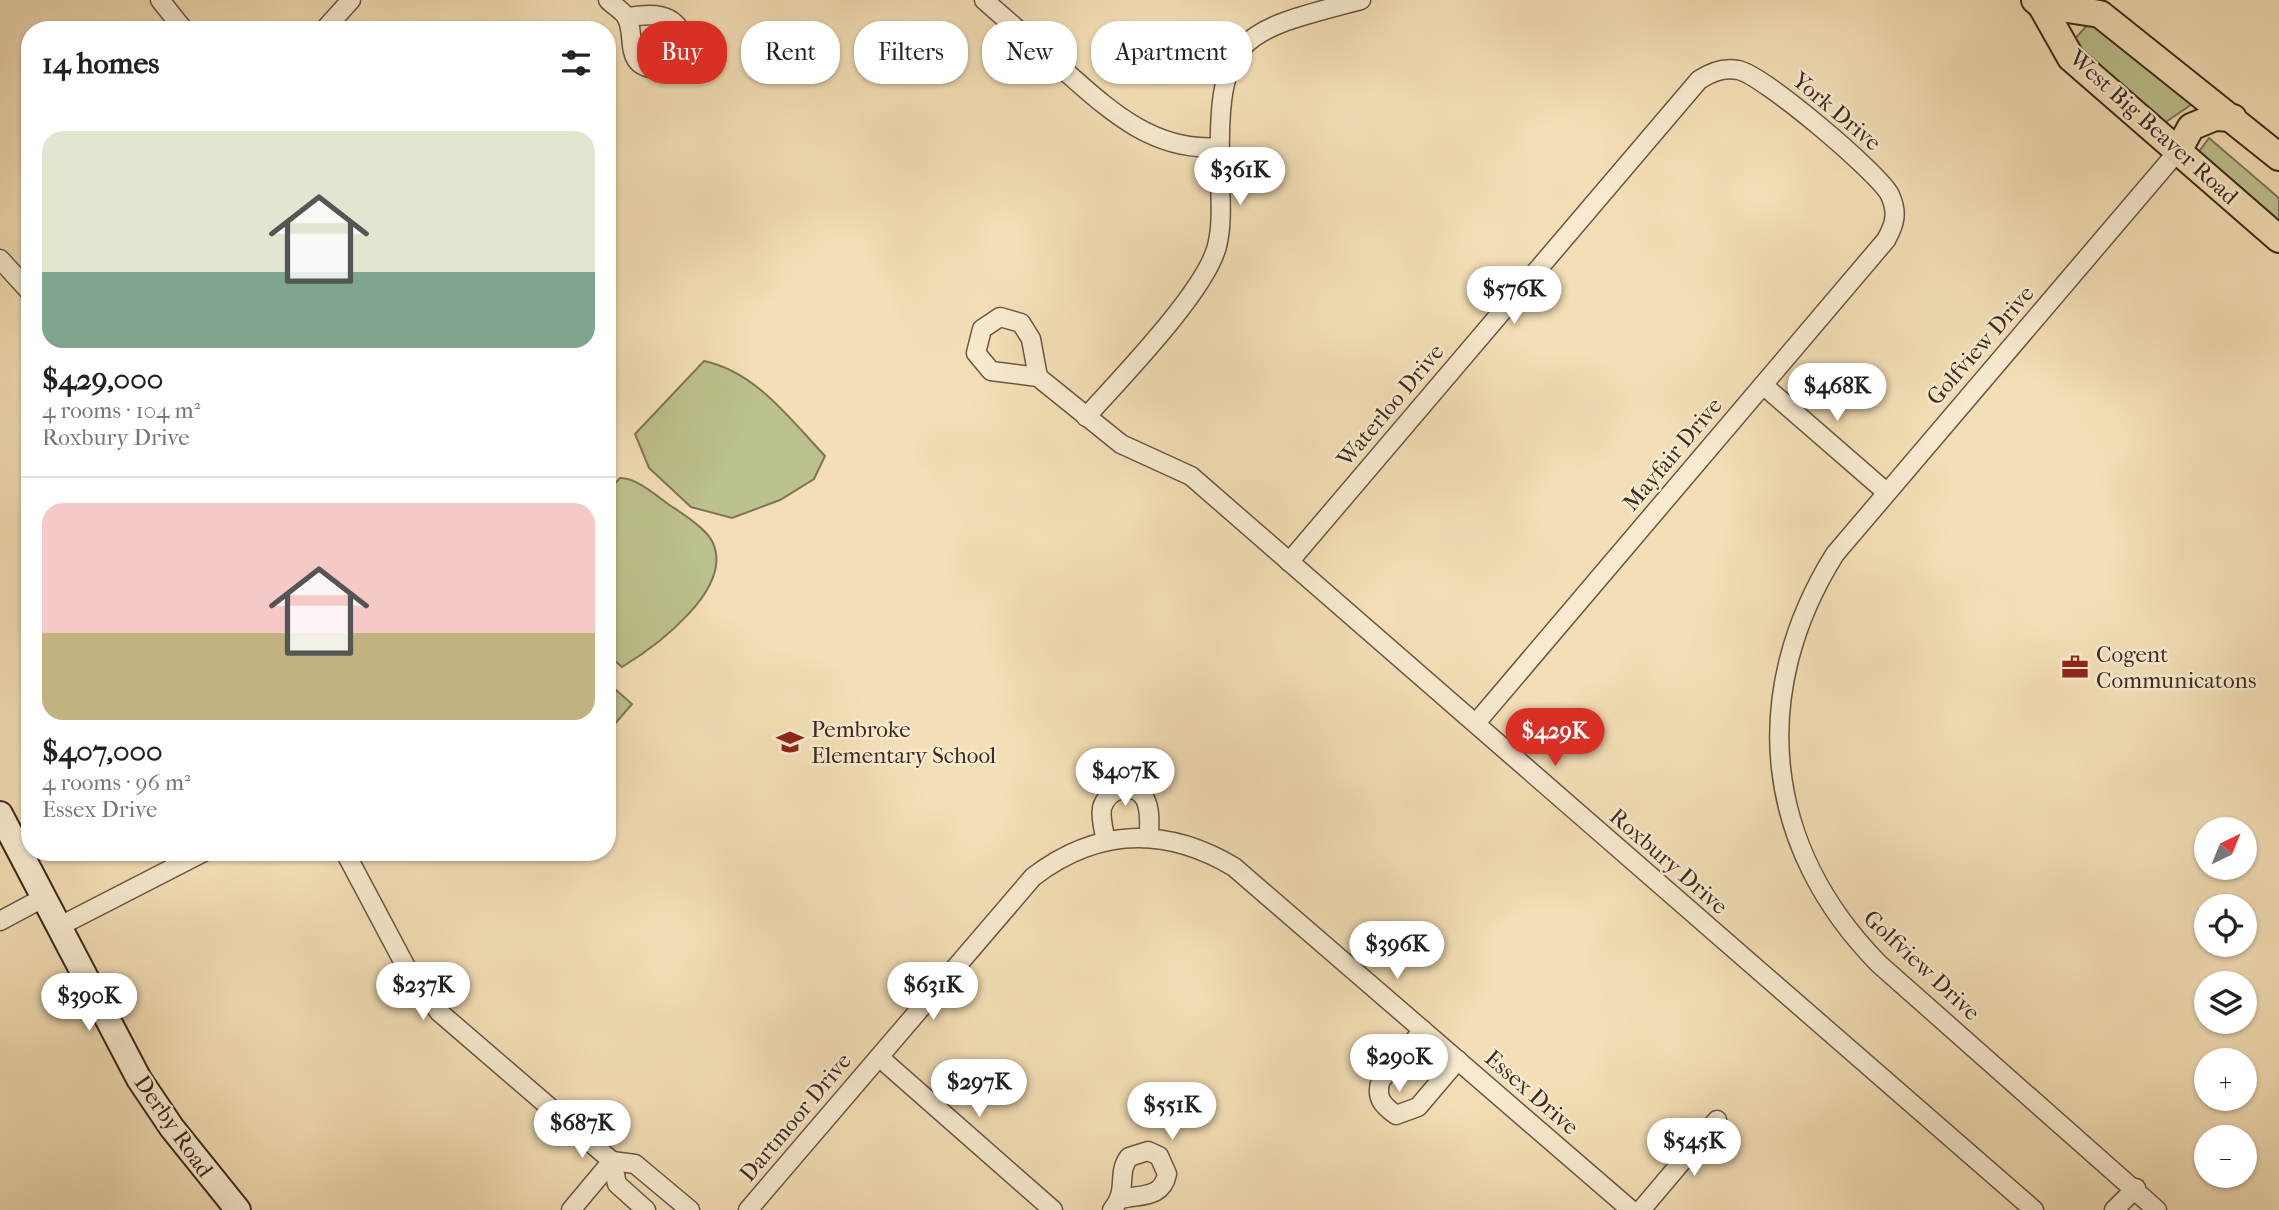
<!DOCTYPE html>
<html lang="en">
<head>
<meta charset="utf-8">
<style>
  :root { --surface:#fff; --page:#f6f6f6; --text:#222; --muted:#767676; --line:#e0e0e0; --accent:#d93025 }
  body { margin:0; font-family:"IM FELL French Canon",serif; background:var(--page); color:var(--text); height:100vh; display:flex; flex-direction:column; font-size:26px; white-space:nowrap }
  * { box-sizing:border-box; margin:0 }
  p { font-size:23px; color:var(--muted) }
  .icon { flex:none; width:38px; height:38px; fill:none; stroke:currentColor; stroke-width:2; stroke-linecap:round; stroke-linejoin:round }
  .map { position:relative; flex:1; overflow:hidden }
  .details { position:absolute; left:21px; top:21px; width:595px; height:840px; display:flex; flex-direction:column; background:var(--surface); border-radius:28px; box-shadow:0 2px 5px #0004 }
  .details>* { flex:none }
  .guide { position:absolute; left:637px; top:21px; width:665px; height:63px; display:flex; gap:14px }
  .needle { width:46px; rotate:43deg }
  .controls { position:absolute; left:2194px; top:817px; display:grid; gap:14px }
  .controls a { display:grid; place-items:center; width:63px; height:63px; border-radius:50%; background:var(--surface); box-shadow:0 2px 5px #0004; font-size:35px }
  .price { position:absolute; translate:-50% -60px; padding:0 16px; border-radius:24px; background:#fff; color:#222; font-size:23px; line-height:46px; filter:drop-shadow(0 2px 4px #0008) }
  .price::after { content:''; position:absolute; left:50%; top:42px; width:21px; height:16px; margin-left:-10px; background:inherit; clip-path:polygon(0 0,100% 0,50% 100%) }
  .price.current { background:var(--accent); color:#fff }
  ul { padding:0; list-style:none }
  li { display:grid; align-content:center; gap:14px; height:371px; padding:0 21px }
  li+li { border-top:2px solid var(--line) }
  li span { display:grid; place-items:center; height:217px; border-radius:21px; color:#555 }
  li>.icon { margin-inline-start:auto }
  span .icon { width:126px; height:126px; fill:#fffc; stroke-width:1 }
  li b { font-size:30px }
  h2 { display:flex; justify-content:space-between; align-items:center; height:84px; padding:0 21px; font-size:30px }
  .pill { padding:0 24px; border-radius:28px; background:var(--surface); box-shadow:0 2px 5px #0004; font-size:24px; line-height:63px }
  .pill.current { background:var(--accent); color:#fff }
  .map>svg:first-child { display:block }
</style>
</head>
<body>
<div class="map">
<svg width="2279" height="1210" viewBox="0 0 2279 1210">
  <rect width="100%" height="100%" fill="#f3deb5"/>
  <filter id="stains"><feTurbulence type="fractalNoise" baseFrequency=".00286" numOctaves="4"/><feColorMatrix values="0 0 0 0 .2 0 0 0 0 .09 0 0 0 0 .02 0 0 0 .5 -.17"/></filter>
  <radialGradient id="worn" r=".72"><stop offset=".6" stop-color="#630" stop-opacity="0"/><stop offset="1" stop-color="#630" stop-opacity=".3"/></radialGradient>
  <g fill="#bcc18d" stroke="#7e7556" stroke-width="2">
    <path d="M 2090,22 L 2192,101 L 2192,104 L 2163,124 L 2072,42 Z"/>
    <path d="M 2209,138 L 2279,198 L 2279,222 L 2198,153 Z"/>
    <path d="M 704,361 C 756,372 790,419 825,456 L 814,479 L 780,500 L 732,518 L 691,507 L 649,468 L 635,434 Z"/>
    <path d="M 620,478 C 636,477 658,497 671,506 C 683,514 705,528 712,541 C 736,588 655,647 622,667 L 607,654 L 607,492 Z"/>
    <path d="M 607,682 L 632,704 L 607,733 Z"/>
  </g>
  <g fill="none" stroke-linecap="round" stroke-linejoin="round">
    <defs>
      <g id="street">
        <path d="M 160,0 L 184,30"/>
        <path d="M 608,0 C 613,5 620,9 625,15 C 639,34 619,69 661,69 L 677,60 L 684,38 C 674,11 651,14 627,17"/>
        <path d="M 984,0 C 1011,24 1038,47 1065,71 C 1110,111 1154,152 1219,147"/>
        <path d="M 324,30 L 351,0"/>
        <path d="M 0,259 L 30,292"/>
        <path d="M 1038,377 L 991,371 L 976,353 L 982,329 L 1000,317 L 1021,323 L 1031,339 L 1038,377 L 1121,444 L 1191,476 L 2034,1210"/>
        <path d="M 1763,385 L 1885,491"/>
        <path d="M 1086,417 C 1120,379 1206,291 1217,246 C 1223,222 1220,196 1220,172 C 1217,37 1236,32 1361,0"/>
        <path d="M 1289,562 L 1699,80 C 1711,72 1723,67 1738,70 C 1762,74 1879,173 1890,195 C 1898,213 1895,224 1886,240 L 1476,723"/>
        <path d="M 1106,841 C 1104,831 1100,818 1102,808 C 1107,789 1134,780 1145,799 C 1151,810 1149,825 1149,837"/>
        <path d="M 345,852 L 406,967 L 439,1012 L 612,1161 L 617,1184 L 646,1210"/>
        <path d="M 0,921 L 43,898"/>
        <path d="M 58,927 L 204,852"/>
        <path d="M 1423,1030 L 1381,1080 C 1375,1097 1382,1105 1396,1115 L 1418,1107 L 1458,1060"/>
        <path d="M 879,1057 L 1053,1210"/>
        <path d="M 612,1161 L 635,1164 L 690,1210"/>
        <path d="M 571,1210 L 612,1161"/>
        <path d="M 748,1210 L 1033,877 C 1097,828 1165,826 1234,867 L 1631,1210"/>
        <path d="M 1112,1210 C 1129,1190 1116,1174 1129,1157 L 1148,1151 L 1159,1156 L 1167,1174 C 1162,1199 1140,1194 1121,1199"/>
        <path d="M 1641,1210 L 1717,1120"/>
        <path d="M 2114,1210 L 2136,1188"/>
        <path d="M 2157,1210 L 1879,964 C 1763,846 1748,693 1835,554 L 2178,151"/>
      </g>
      <path id="secondary" d="M 0,814 L 139,1079 L 172,1128 L 238,1210"/>
      <g id="primary">
        <path d="M 2035,0 L 2041,5 L 2071,58 L 2279,239"/>
        <path d="M 2041,5 L 2100,14 L 2279,157"/>
        <path d="M 2178,151 L 2191,127 L 2215,117 L 2233,118"/>
      </g>
    </defs>
    <use href="#street" stroke="#6c5644" stroke-width="21"/>
    <use href="#secondary" stroke="#3f291f" stroke-width="28"/>
    <use href="#primary" stroke="#3f291f" stroke-width="30"/>
    <use href="#street" stroke="#f7eacf" stroke-width="18"/>
    <use href="#secondary" stroke="#f7eacf" stroke-width="24"/>
    <use href="#primary" stroke="#f3deb5" stroke-width="26"/>
  </g>
  <defs>
    <symbol id="office-bare" viewBox="-9 -9 18 18"><path d="M-6-3h4V-5.5h4V-3h4V5H-6ZM-1-4.5V-3h2v-1.5ZM-6 0V1H6V0Z" fill="#8f2418" stroke="#f7eacf" stroke-width="2.5" paint-order="stroke"/></symbol>
    <symbol id="school-bare" viewBox="-9 -9 18 18"><path d="M0-5L7-2L0 1L-7-2ZM-4 1L0 2.5L4 1V4Q0 6-4 4Z" fill="#8f2418" stroke="#f7eacf" stroke-width="2.5" paint-order="stroke"/></symbol>
  </defs>
  <g fill-rule="evenodd">
    <use href="#office-bare" x="2056" y="648" width="38" height="38"/>
    <use href="#school-bare" x="771" y="723" width="38" height="38"/>
  </g>
  <g text-anchor="middle" stroke-width="5" stroke-linejoin="round" paint-order="stroke">
    <g font-size="23" fill="#3f291f" stroke="#f7eacf">
      <text transform="translate(1837 111) rotate(40)" y="8">York Drive</text>
      <text transform="translate(2154 127) rotate(42)" y="8">West Big Beaver Road</text>
      <text transform="translate(1980 345) rotate(-49)" y="8">Golfview Drive</text>
      <text transform="translate(1390 405) rotate(-50)" y="8">Waterloo Drive</text>
      <text transform="translate(1672 454) rotate(-50)" y="8">Mayfair Drive</text>
      <text transform="translate(1669 861) rotate(41)" y="8">Roxbury Drive</text>
      <text transform="translate(1922 965) rotate(43)" y="8">Golfview Drive</text>
      <text transform="translate(1532 1092) rotate(41)" y="8">Essex Drive</text>
      <text transform="translate(795 1117) rotate(-50)" y="8">Dartmoor Drive</text>
      <text transform="translate(174 1126) rotate(55)" y="8">Derby Road</text>
    </g>
    <g font-size="23" fill="#3f291f" stroke="#f7eacf" text-anchor="start">
      <text x="2096" y="662">Cogent<tspan x="2096" dy="26">Communicatons</tspan></text>
      <text x="811" y="737">Pembroke<tspan x="811" dy="26">Elementary School</tspan></text>
    </g>
  </g>
  <rect width="100%" height="100%" filter="url(#stains)"/>
  <rect width="100%" height="100%" fill="url(#worn)"/>
</svg>
<div class="controls">
<a><svg class="needle" viewBox="-14 -14 28 28"><path d="M0-13l5 13h-10z" fill="#e53935"/><path d="M0 13l5-13h-10z" fill="#767676"/></svg></a>
<a><svg class="icon" aria-label="locate" viewBox="0 0 24 24"><circle cx="12" cy="12" r="6"/><path d="M12 2v4M12 18v4M2 12h4M18 12h4"/></svg></a>
<a><svg class="icon" aria-label="layers" viewBox="0 0 24 24"><path d="M12 4l9 5-9 5-9-5zM3 14l9 5 9-5"/></svg></a>
<a>+</a>
<a>−</a>
</div>
<b class="price" style="left:1240px;top:207px">$361K</b>
<b class="price" style="left:1514px;top:326px">$576K</b>
<b class="price" style="left:1837px;top:423px">$468K</b>
<b class="price current" style="left:1555px;top:768px">$429K</b>
<b class="price" style="left:1125px;top:808px">$407K</b>
<b class="price" style="left:1397px;top:981px">$396K</b>
<b class="price" style="left:423px;top:1022px">$237K</b>
<b class="price" style="left:933px;top:1022px">$631K</b>
<b class="price" style="left:89px;top:1033px">$390K</b>
<b class="price" style="left:1399px;top:1094px">$290K</b>
<b class="price" style="left:979px;top:1119px">$297K</b>
<b class="price" style="left:1172px;top:1142px">$551K</b>
<b class="price" style="left:582px;top:1160px">$687K</b>
<b class="price" style="left:1694px;top:1178px">$545K</b>
<div class="guide">
<a class="pill current">Buy</a>
<a class="pill">Rent</a>
<a class="pill">Filters</a>
<a class="pill">New</a>
<a class="pill">Apartment</a>
</div>
<section class="details">
<h2>14 homes<svg class="icon" aria-label="filters" viewBox="0 0 24 24"><path d="M4 7h16M4 17h16"/><circle cx="9" cy="7" r="2"/><circle cx="15" cy="17" r="2"/></svg></h2>
<ul>
<li><span style="background:linear-gradient(#dfe7d0 65%,#7fa58c 0)"><svg class="icon" aria-label="home" viewBox="0 0 24 24"><path d="M3 11l9-7 9 7M6 9v11h12V9"/></svg></span><div><b>$429,000</b><p>4 rooms · 104 m²</p><p>Roxbury Drive</p></div></li>
<li><span style="background:linear-gradient(#f6c9c9 60%,#c2b280 0)"><svg class="icon" aria-label="home" viewBox="0 0 24 24"><path d="M3 11l9-7 9 7M6 9v11h12V9"/></svg></span><div><b>$407,000</b><p>4 rooms · 96 m²</p><p>Essex Drive</p></div></li>
</ul>
</section>
</div>
</body>
</html>
